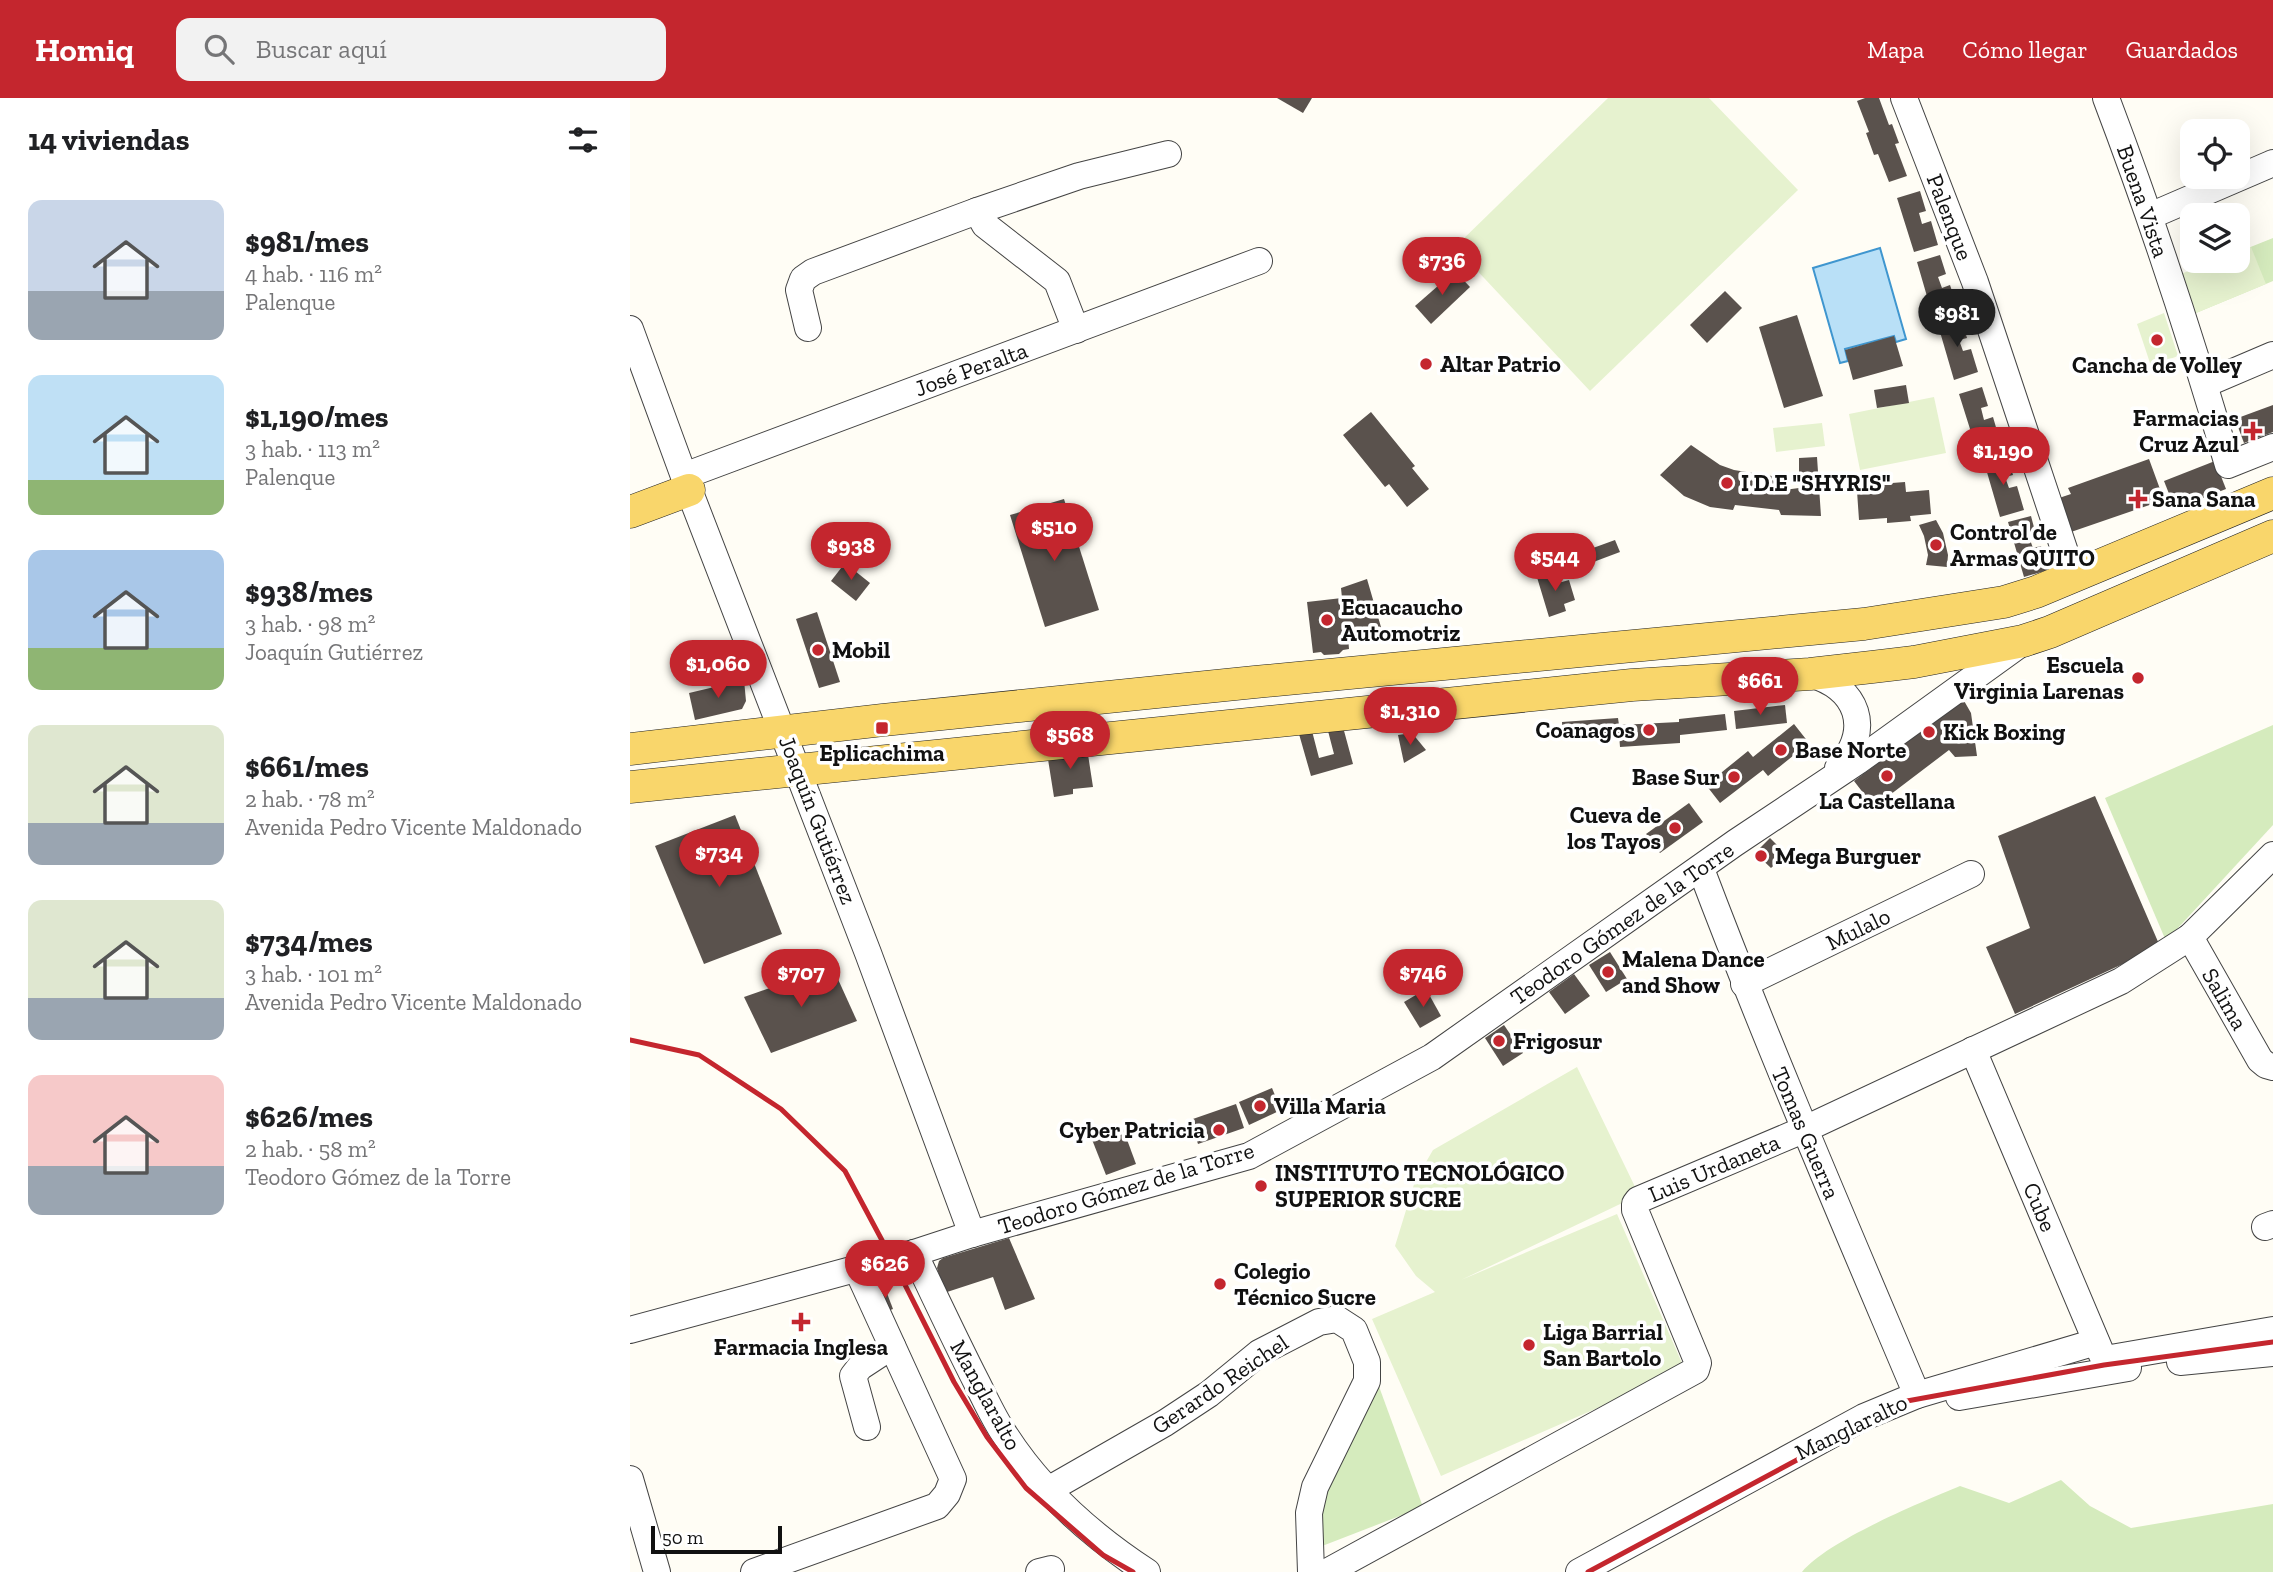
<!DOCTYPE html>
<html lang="es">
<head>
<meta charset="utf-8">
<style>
  :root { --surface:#fff; --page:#f2f2f2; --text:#202124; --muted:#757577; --accent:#c4262e }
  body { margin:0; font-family:"Zilla Slab",serif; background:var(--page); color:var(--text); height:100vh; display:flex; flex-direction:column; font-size:26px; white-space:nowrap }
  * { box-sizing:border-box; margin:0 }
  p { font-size:23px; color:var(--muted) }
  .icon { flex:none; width:38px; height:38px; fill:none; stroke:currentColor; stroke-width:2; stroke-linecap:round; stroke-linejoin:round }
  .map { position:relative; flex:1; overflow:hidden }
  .details { display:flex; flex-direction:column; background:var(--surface); width:630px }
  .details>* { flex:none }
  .fabs { position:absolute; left:1550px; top:21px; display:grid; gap:14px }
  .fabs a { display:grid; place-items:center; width:70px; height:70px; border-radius:14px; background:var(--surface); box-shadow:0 7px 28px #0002; font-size:35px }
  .scale { position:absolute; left:21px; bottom:18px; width:131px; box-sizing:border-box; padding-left:7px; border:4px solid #111; border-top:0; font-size:19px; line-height:24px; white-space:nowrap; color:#111; -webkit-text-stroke:5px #fff; paint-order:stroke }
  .price { position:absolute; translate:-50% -60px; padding:0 16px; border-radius:24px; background:var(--accent); color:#fff; font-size:23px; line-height:46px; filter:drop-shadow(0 2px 4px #0008) }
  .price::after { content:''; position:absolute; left:50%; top:42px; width:21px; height:16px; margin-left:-10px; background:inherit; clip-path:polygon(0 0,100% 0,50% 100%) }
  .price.current { background:#222; color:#fff }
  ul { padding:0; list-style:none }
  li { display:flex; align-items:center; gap:21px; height:175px; padding:0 28px }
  li span { display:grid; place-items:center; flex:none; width:196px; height:140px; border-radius:14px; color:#555 }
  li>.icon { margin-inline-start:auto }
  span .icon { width:84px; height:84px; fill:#fffc; stroke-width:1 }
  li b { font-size:30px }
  h2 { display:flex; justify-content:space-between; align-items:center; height:84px; padding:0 28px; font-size:30px }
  header { display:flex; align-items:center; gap:42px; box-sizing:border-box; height:98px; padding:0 35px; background:var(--accent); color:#fff }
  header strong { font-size:33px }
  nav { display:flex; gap:38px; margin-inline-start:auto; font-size:24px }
  .search { width:490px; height:63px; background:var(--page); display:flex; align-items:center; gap:18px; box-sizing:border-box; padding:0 24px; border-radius:14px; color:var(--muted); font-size:26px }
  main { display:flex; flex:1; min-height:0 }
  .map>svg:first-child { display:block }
</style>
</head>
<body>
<header>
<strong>Homiq</strong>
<div class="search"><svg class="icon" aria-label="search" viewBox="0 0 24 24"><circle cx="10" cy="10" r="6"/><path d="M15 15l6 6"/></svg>Buscar aquí</div>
<nav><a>Mapa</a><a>Cómo llegar</a><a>Guardados</a></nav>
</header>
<main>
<section class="details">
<h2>14 viviendas<svg class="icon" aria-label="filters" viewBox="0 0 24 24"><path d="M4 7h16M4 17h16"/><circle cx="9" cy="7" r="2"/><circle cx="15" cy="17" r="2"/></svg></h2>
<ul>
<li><span style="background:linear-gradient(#c9d6e8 65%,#9aa5b1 0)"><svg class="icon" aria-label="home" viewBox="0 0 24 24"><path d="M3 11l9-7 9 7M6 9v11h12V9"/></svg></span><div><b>$981/mes</b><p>4 hab. · 116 m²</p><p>Palenque</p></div></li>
<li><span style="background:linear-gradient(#bfe0f5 75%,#8fb573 0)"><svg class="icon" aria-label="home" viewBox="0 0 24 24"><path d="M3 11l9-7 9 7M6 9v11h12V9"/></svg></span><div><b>$1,190/mes</b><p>3 hab. · 113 m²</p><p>Palenque</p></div></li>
<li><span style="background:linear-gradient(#a9c7e8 70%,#8fb573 0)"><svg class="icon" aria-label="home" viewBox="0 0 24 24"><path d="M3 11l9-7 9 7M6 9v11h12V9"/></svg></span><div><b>$938/mes</b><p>3 hab. · 98 m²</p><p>Joaquín Gutiérrez</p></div></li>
<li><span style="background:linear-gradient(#dfe7d0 70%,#9aa5b1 0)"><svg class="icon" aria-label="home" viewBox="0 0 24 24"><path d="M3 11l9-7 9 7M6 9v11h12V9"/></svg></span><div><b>$661/mes</b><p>2 hab. · 78 m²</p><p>Avenida Pedro Vicente Maldonado</p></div></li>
<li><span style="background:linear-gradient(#dfe7d0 70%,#9aa5b1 0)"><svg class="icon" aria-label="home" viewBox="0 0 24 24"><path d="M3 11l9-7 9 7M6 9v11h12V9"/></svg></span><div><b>$734/mes</b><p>3 hab. · 101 m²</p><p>Avenida Pedro Vicente Maldonado</p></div></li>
<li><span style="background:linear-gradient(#f6c9c9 65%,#9aa5b1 0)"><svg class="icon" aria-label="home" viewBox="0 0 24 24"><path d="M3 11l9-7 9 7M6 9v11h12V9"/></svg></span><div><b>$626/mes</b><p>2 hab. · 58 m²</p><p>Teodoro Gómez de la Torre</p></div></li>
</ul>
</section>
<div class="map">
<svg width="1643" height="1474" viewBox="0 0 1643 1474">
  <rect width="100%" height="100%" fill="#fffdf5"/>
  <g fill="#d5ebbd">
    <path d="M 1643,140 L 1643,183 L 1554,220 L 1585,163 L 1608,163 L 1608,154 Z"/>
    <path d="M 1643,627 L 1643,727 L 1536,843 L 1475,700 Z"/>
    <path d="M 747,1283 L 793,1409 L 687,1450 L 695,1386 Z"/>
    <path d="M 1431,1382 L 1460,1408 L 1501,1430 L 1643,1406 L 1643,1474 L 1172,1474 C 1197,1443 1291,1404 1330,1388 L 1379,1405 Z"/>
  </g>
  <g fill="#e6f2cf">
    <path d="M 978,0 L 1079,0 L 1168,92 L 960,293 L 825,149 Z"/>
    <path d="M 1621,149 L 1636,186 L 1554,220 L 1540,180 L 1585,163 L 1608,163 L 1608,154 Z"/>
    <path d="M 1534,215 L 1548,258 L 1521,268 L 1507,226 Z"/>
    <path d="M 1304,299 L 1316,355 L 1230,372 L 1219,316 Z"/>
    <path d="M 1192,325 L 1195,348 L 1146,354 L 1143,330 Z"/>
    <path d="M 947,969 L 1009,1097 L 831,1182 L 987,1116 L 1055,1272 L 811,1378 L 742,1221 L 805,1194 L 786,1178 L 765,1148 L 785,1083 L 803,1052 Z"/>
  </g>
  <path fill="#b9e0f7" stroke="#3f96cf" stroke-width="2" d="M 1250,150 L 1276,241 L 1266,244 L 1264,238 L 1215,251 L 1218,263 L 1210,265 L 1183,170 Z"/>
  <g fill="#5a524d">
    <path d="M 647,0 L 682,0 L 673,15 Z"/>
    <path d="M 1235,0 L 1249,0 L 1259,27 L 1262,26 L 1269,45 L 1265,46 L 1277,78 L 1259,84 L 1248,56 L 1244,57 L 1236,35 L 1239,34 L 1227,3 Z"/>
    <path d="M 1290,93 L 1296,113 L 1289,115 L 1292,126 L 1301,123 L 1308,147 L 1284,154 L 1267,100 Z"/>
    <path d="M 1310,157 L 1316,176 L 1308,179 L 1312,190 L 1320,187 L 1328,211 L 1303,219 L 1287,164 Z"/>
    <path d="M 825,173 L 840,189 L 801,226 L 785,208 Z"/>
    <path d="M 1095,193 L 1112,210 L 1077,245 L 1060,227 Z"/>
    <path d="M 1167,217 L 1193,298 L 1154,310 L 1129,229 Z"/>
    <path d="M 1331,220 L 1337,240 L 1329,242 L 1333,253 L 1341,251 L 1348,274 L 1324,282 L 1308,227 Z"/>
    <path d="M 1264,238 L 1273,268 L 1223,282 L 1215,252 Z"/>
    <path d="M 1276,287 L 1279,305 L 1247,310 L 1244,292 Z"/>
    <path d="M 1352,289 L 1358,308 L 1351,310 L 1354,322 L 1363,319 L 1370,343 L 1346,350 L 1329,296 Z"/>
    <path d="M 1643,307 L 1643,334 L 1614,345 L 1605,321 Z"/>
    <path d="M 741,314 L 785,368 L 782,370 L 799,391 L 777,409 L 759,386 L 755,389 L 713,337 Z"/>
    <path d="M 1061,347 L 1090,367 L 1104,372 L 1155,380 L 1154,392 L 1169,390 L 1169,360 L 1187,359 L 1191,418 L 1151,417 L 1149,412 L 1105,407 L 1103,412 L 1080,409 L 1054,398 L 1030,377 Z"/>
    <path d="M 1377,357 L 1383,377 L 1375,379 L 1379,390 L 1387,388 L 1394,412 L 1370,419 L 1354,364 Z"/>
    <path d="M 1519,361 L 1534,402 L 1441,434 L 1426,401 L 1441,396 L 1438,390 Z"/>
    <path d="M 1585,363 L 1596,391 L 1545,411 L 1534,383 Z"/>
    <path d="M 1275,384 L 1276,394 L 1299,392 L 1301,416 L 1280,418 L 1281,423 L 1257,425 L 1257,420 L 1229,422 L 1227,393 L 1249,392 L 1249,386 Z"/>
    <path d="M 434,401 L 469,512 L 415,529 L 380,417 Z"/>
    <path d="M 1401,418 L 1406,437 L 1399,439 L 1403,450 L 1411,448 L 1418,472 L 1394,479 L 1378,424 Z"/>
    <path d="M 1306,422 L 1313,435 L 1318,457 L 1317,469 L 1296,467 L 1298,457 L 1294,438 L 1289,427 Z"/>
    <path d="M 985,442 L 990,454 L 934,475 L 930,462 Z"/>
    <path d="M 215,465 L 240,485 L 226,503 L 201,483 Z"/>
    <path d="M 923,471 L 928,485 L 939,482 L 945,502 L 934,506 L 936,513 L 919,519 L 906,476 Z"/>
    <path d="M 737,481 L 753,536 L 718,539 L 719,551 L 713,552 L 709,556 L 694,557 L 691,554 L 683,555 L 677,504 L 712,500 L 711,490 Z"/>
    <path d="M 187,514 L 210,584 L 189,590 L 166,521 Z"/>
    <path d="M 114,582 L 116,603 L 112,611 L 65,622 L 59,595 Z"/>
    <path d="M 1333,601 L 1341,615 L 1347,658 L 1325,659 L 1319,652 L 1244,709 L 1224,683 Z"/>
    <path d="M 1155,607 L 1157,625 L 1106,631 L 1104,613 Z"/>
    <path d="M 1095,616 L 1097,632 L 1050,637 L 1050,645 L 990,649 L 989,636 L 933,640 L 932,624 L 988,620 L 989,627 L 1049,624 L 1049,621 Z"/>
    <path d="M 1164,626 L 1179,645 L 1138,678 L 1133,672 L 1090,705 L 1076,687 L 1118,653 L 1123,659 Z"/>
    <path d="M 713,629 L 723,666 L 681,678 L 669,636 L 682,633 L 689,660 L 704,656 L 698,633 Z"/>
    <path d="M 782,635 L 796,652 L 774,665 L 768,637 Z"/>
    <path d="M 457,650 L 463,689 L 443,691 L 443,696 L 424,699 L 417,655 Z"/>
    <path d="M 1465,698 L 1529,846 L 1510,858 L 1385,916 L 1356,849 L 1400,830 L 1368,738 Z"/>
    <path d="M 1059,705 L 1073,724 L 1030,755 L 1016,736 Z"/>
    <path d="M 105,717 L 152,836 L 74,866 L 25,748 Z"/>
    <path d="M 1140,740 L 1156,756 L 1141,770 L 1125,755 Z"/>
    <path d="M 980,854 L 997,881 L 976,894 L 959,867 Z"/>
    <path d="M 202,868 L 227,923 L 141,955 L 114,899 Z"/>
    <path d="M 944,876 L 960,898 L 935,916 L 919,894 Z"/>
    <path d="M 796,891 L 811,918 L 790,930 L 774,904 Z"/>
    <path d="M 874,927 L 893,955 L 873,968 L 855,940 Z"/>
    <path d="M 642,990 L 651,1012 L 619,1027 L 609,1004 Z"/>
    <path d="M 606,1006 L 614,1030 L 568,1046 L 560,1022 Z"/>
    <path d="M 492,1028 L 506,1066 L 476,1077 L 461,1039 Z"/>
    <path d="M 379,1140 L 405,1201 L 375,1212 L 363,1179 L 314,1195 L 307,1170 L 309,1163 L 313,1160 Z"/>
    <path d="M 255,1190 L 263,1211 L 255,1214 L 248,1193 Z"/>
  </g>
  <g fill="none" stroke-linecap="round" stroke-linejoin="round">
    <defs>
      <g id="minor">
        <path d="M 1274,0 L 1345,184 L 1443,478"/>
        <path d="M 1476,0 C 1522,121 1562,243 1598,367 L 1643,349"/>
        <path d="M 347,113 L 355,127 L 427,183 L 446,232"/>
        <path d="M 1520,118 L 1643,65"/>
        <path d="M 178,230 L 169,192 L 173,181 L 183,174 L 347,113 L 449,78 L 538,56"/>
        <path d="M 0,231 L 59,392 L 238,855 L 342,1136"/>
        <path d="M 1575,286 L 1643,257"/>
        <path d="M 54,378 L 629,163"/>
        <path d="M 1180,576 C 1228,590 1243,631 1208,670"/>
        <path d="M 1071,771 C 1138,948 1213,1122 1287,1297"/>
        <path d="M 1560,839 L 1630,962 L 1636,967 L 1643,969"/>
        <path d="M 1114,886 L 1341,776"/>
        <path d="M 1343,952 L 1472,1257 L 1476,1260 L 1481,1260 L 1643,1232"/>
        <path d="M 1635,1129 L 1643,1126"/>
        <path d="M 284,1155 C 305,1199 325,1242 347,1285 C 356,1303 364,1321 375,1337 C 411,1393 462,1438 517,1474"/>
        <path d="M 0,1232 L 284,1155 L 342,1136 L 619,1058 L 802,959 L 1105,745 L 1228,663 L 1393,544"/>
        <path d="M 1550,1264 L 1643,1255"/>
        <path d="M 1329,1299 L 1498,1270"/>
        <path d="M 237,1329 L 223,1278 L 230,1269 L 262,1248"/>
        <path d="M 0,1381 L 27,1474"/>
        <path d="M 418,1392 L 535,1325 L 579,1296 L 629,1255 L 689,1224 L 707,1221 L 724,1232 L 737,1264 L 737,1283 L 685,1389 L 679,1415 L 681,1474"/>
        <path d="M 124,1474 L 307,1408 L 317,1396 L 323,1381 L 227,1171"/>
        <path d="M 409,1474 L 421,1471"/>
        <path d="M 697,1474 L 1066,1272 L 1068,1265 L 1005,1112 L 1005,1106 L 1008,1102 L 1173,1032 L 1491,883 L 1560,839 L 1643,757"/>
        <path d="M 949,1474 L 1234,1319 L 1287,1297 L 1466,1244"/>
      </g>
      <g id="major">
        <path d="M 0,414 L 59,392"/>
        <path d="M 0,651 L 253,622 L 625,584 L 1234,526 L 1374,504 L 1406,494 L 1643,395"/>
        <path d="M 0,689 L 1002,587 L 1180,576 L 1242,569 L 1284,564 L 1393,543 L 1420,534 L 1643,438"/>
      </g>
    </defs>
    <use href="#minor" stroke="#444" stroke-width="28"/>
    <use href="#major" stroke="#222" stroke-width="33"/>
    <use href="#minor" stroke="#fff" stroke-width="26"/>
    <use href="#major" stroke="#f9d66b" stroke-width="32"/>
    <g stroke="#c4262e" stroke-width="5">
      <path d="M 0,942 L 69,957 L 151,1011 L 215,1073 L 262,1161 L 324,1284 L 357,1339 L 396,1390 L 473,1457 L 503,1474"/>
      <path d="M 958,1474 L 1277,1303 L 1474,1267 L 1643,1244"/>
    </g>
  </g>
  <g fill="#c4262e" stroke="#fff" stroke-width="2.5">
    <circle cx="1527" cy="242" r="7"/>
    <circle cx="796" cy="266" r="7"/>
    <path d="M1619.5 322.5h7v7h7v7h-7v7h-7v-7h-7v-7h7z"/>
    <circle cx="1097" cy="385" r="7"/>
    <path d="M1504.5 390.5h7v7h7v7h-7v7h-7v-7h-7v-7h7z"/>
    <circle cx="1306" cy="447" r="7"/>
    <circle cx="697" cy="522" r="7"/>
    <circle cx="188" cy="552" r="7"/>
    <circle cx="1508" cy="580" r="7"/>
    <rect x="245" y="623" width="14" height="14" rx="3.5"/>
    <circle cx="1019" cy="632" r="7"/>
    <circle cx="1299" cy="634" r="7"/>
    <circle cx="1151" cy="652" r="7"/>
    <circle cx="1257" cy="678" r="7"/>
    <circle cx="1104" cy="679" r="7"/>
    <circle cx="1045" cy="730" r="7"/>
    <circle cx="1131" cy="758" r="7"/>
    <circle cx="978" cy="874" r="7"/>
    <circle cx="869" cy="943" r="7"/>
    <circle cx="630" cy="1008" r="7"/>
    <circle cx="589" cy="1032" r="7"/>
    <circle cx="631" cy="1088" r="7"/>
    <circle cx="590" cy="1186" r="7"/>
    <path d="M167.5 1213.5h7v7h7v7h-7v7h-7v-7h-7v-7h7z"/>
    <circle cx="899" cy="1247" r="7"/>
  </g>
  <g text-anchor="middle" stroke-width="7" stroke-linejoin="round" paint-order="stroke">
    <g font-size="23" fill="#111" stroke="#fff">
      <text transform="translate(1513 103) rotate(71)" y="8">Buena Vista</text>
      <text transform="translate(1320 119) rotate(69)" y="8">Palenque</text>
      <text transform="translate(341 271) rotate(-20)" y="8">José Peralta</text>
      <text transform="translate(188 722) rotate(69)" y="8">Joaquín Gutiérrez</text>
      <text transform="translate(992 825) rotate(-35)" y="8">Teodoro Gómez de la Torre</text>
      <text transform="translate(1228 831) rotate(-26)" y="8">Mulalo</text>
      <text transform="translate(1595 901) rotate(60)" y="8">Salima</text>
      <text transform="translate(1176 1035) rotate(67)" y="8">Tomas Guerra</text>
      <text transform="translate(1084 1070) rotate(-23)" y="8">Luis Urdaneta</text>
      <text transform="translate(496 1090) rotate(-17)" y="8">Teodoro Gómez de la Torre</text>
      <text transform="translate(1410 1109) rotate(67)" y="8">Cube</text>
      <text transform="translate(590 1286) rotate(-34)" y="8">Gerardo Reichel</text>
      <text transform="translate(356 1297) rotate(61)" y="8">Manglaralto</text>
      <text transform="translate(1221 1329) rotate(-26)" y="8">Manglaralto</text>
    </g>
    <g font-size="23" font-weight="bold" fill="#111" stroke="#fff" text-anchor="start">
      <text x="810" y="274">Altar Patrio</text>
      <text x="1527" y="275" text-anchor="middle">Cancha de Volley</text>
      <text x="1609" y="328" text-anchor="end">Farmacias<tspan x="1609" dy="26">Cruz Azul</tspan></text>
      <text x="1111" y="393">I D.E "SHYRIS"</text>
      <text x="1522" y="409">Sana Sana</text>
      <text x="1320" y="442">Control de<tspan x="1320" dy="26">Armas QUITO</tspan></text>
      <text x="711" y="517">Ecuacaucho<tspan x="711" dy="26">Automotriz</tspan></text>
      <text x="202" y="560">Mobil</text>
      <text x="1494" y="575" text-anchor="end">Escuela<tspan x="1494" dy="26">Virginia Larenas</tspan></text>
      <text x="1005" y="640" text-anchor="end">Coanagos</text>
      <text x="1313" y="642">Kick Boxing</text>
      <text x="1165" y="660">Base Norte</text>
      <text x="252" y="663" text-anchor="middle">Eplicachima</text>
      <text x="1090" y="687" text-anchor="end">Base Sur</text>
      <text x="1257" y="711" text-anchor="middle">La Castellana</text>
      <text x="1031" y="725" text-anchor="end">Cueva de<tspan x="1031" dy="26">los Tayos</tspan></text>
      <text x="1145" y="766">Mega Burguer</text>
      <text x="992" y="869">Malena Dance<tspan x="992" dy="26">and Show</tspan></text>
      <text x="883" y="951">Frigosur</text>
      <text x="644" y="1016">Villa Maria</text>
      <text x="575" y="1040" text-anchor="end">Cyber Patricia</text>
      <text x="645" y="1083">INSTITUTO TECNOLÓGICO<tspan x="645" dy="26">SUPERIOR SUCRE</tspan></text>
      <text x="604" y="1181">Colegio<tspan x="604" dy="26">Técnico Sucre</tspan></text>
      <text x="913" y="1242">Liga Barrial<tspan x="913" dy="26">San Bartolo</tspan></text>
      <text x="171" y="1257" text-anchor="middle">Farmacia Inglesa</text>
    </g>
  </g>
</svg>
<div class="fabs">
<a><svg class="icon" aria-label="locate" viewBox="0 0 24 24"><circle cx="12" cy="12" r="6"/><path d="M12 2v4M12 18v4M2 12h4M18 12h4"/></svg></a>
<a><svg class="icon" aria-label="layers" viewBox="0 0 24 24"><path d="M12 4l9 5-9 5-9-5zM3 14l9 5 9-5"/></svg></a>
</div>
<div class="scale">50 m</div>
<b class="price" style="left:812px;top:199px">$736</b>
<b class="price current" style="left:1327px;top:251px">$981</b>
<b class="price" style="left:1373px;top:389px">$1,190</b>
<b class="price" style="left:424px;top:465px">$510</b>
<b class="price" style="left:221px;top:484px">$938</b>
<b class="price" style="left:925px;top:495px">$544</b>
<b class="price" style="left:88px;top:602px">$1,060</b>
<b class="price" style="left:1130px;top:619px">$661</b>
<b class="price" style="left:780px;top:649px">$1,310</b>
<b class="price" style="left:440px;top:673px">$568</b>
<b class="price" style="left:89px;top:791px">$734</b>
<b class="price" style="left:171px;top:911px">$707</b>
<b class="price" style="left:793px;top:911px">$746</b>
<b class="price" style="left:255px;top:1202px">$626</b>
</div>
</main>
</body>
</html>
